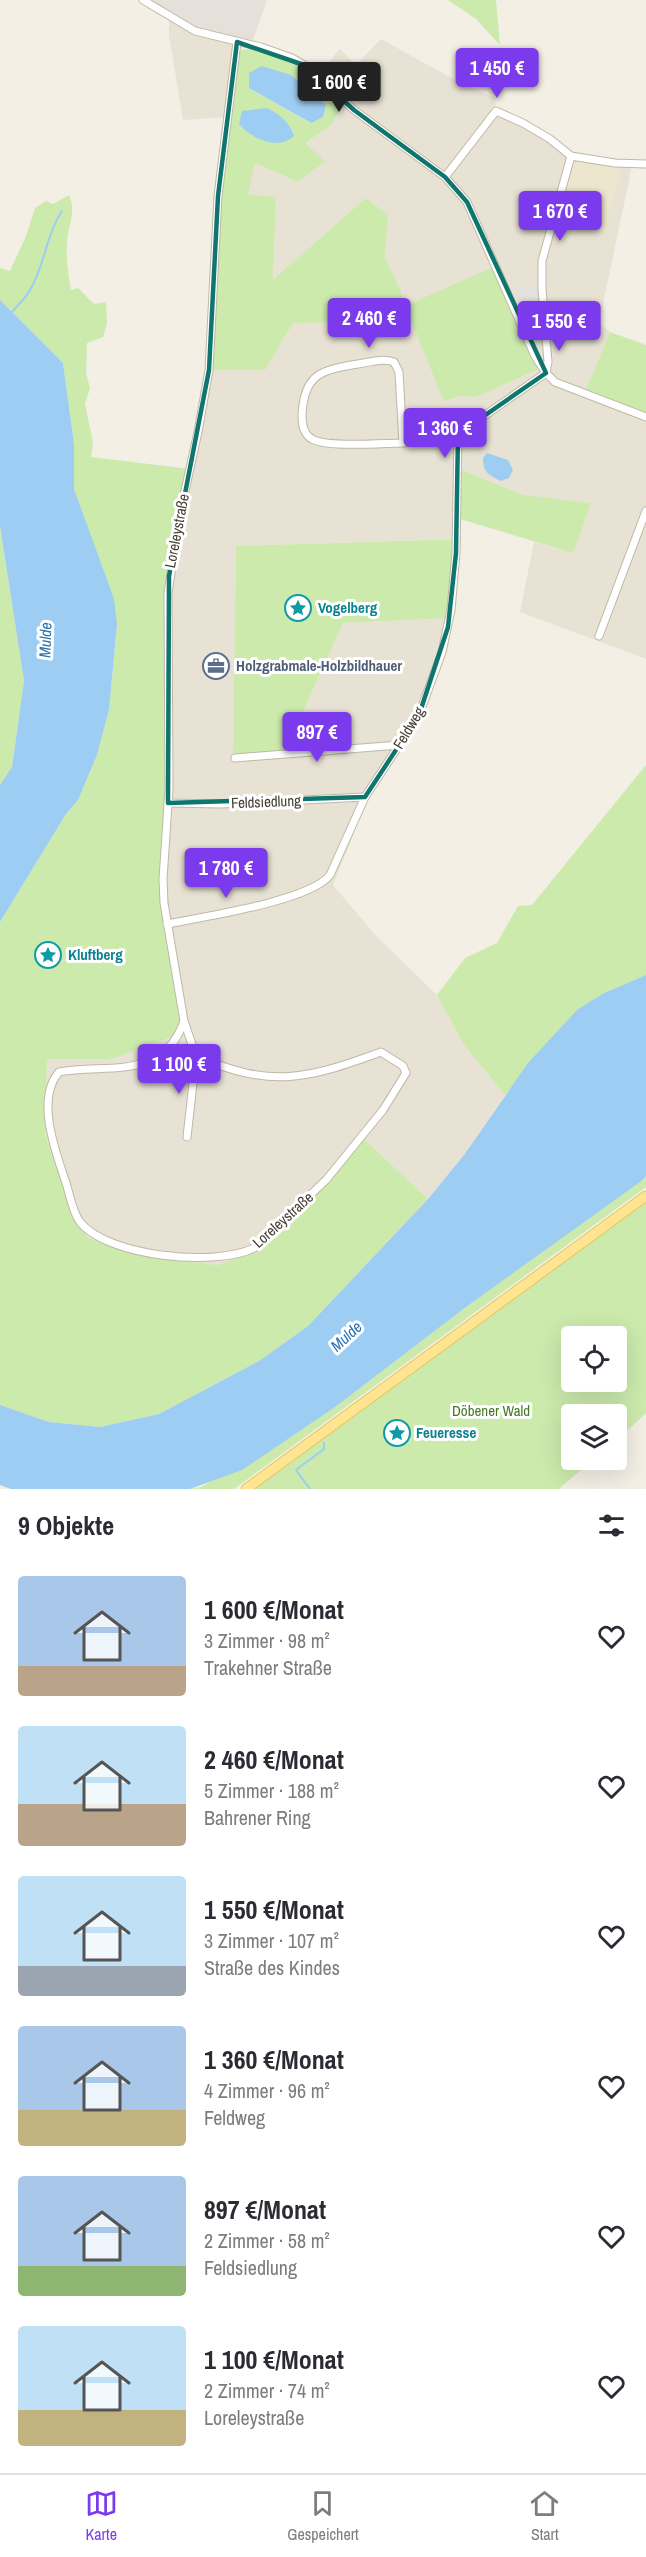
<!DOCTYPE html>
<html lang="de">
<head>
<meta charset="utf-8">
<style>
  :root { --surface:#fff; --page:#f2f2f3; --text:#2b2b33; --muted:#7c7c81; --line:#e1e1e2; --accent:#7c3aed }
  body { margin:0; font-family:"Archivo Narrow",sans-serif; background:var(--page); color:var(--text); height:100vh; display:flex; flex-direction:column; font-size:22px; white-space:nowrap }
  * { box-sizing:border-box; margin:0 }
  p { font-size:20px; color:var(--muted) }
  .icon { flex:none; width:33px; height:33px; fill:none; stroke:currentColor; stroke-width:2; stroke-linecap:round; stroke-linejoin:round }
  .map { position:relative; height:1489px; overflow:hidden }
  .side { display:flex; flex-direction:column; background:var(--surface); flex:1 }
  .side>* { flex:none }
  .controls { position:absolute; left:561px; top:1326px; display:grid; gap:12px }
  .controls a { display:grid; place-items:center; width:66px; height:66px; border-radius:6px; background:var(--surface); box-shadow:0 6px 24px #0002; font-size:30px }
  .price { position:absolute; translate:-50% -51px; padding:0 14px; border-radius:6px; background:var(--accent); color:#fff; font-size:20px; line-height:39px; filter:drop-shadow(0 2px 3px #0008) }
  .price::after { content:''; position:absolute; left:50%; top:36px; width:18px; height:14px; margin-left:-9px; background:inherit; clip-path:polygon(0 0,100% 0,50% 100%) }
  .price.active { background:#222; color:#fff }
  ul { padding:0; list-style:none }
  li { display:flex; align-items:center; gap:18px; height:150px; padding:0 18px }
  li span { display:grid; place-items:center; flex:none; width:168px; height:120px; border-radius:6px; color:#555 }
  li>.icon { margin-inline-start:auto }
  span .icon { width:72px; height:72px; fill:#fffc; stroke-width:1 }
  li b { font-size:26px }
  h2 { display:flex; justify-content:space-between; align-items:center; height:72px; padding:0 18px; font-size:26px }
  .tab-bar { display:flex; justify-content:space-around; align-items:center; height:84px; border-top:2px solid var(--line); background:var(--surface); font-size:16px; color:var(--muted) }
  .tab-bar a { display:grid; justify-items:center; gap:3px }
  .tab-bar .active { color:var(--accent) }
  .map>svg:first-child { display:block }
</style>
</head>
<body>
<div class="map">
<svg width="646" height="1489" viewBox="0 0 646 1489">
  <rect width="100%" height="100%" fill="#f3efe5"/>
  <g fill="#e7e2d3" fill-rule="evenodd">
    <path d="M 169,16 L 237,42 L 228,117 L 183,120 L 169,35 Z"/>
    <path d="M 381,39 L 457,81 L 495,98 L 496,113 L 523,123 L 571,155 L 631,164 L 631,171 L 599,323 L 610,332 L 586,389 L 646,413 L 646,659 L 520,612 L 534,542 L 573,553 L 590,503 L 523,495 L 460,469 L 461,539 L 236,546 L 233,754 L 280,751 L 303,712 L 343,623 L 453,618 L 447,652 L 426,708 L 367,801 L 333,885 L 377,937 L 437,995 L 464,1045 L 505,1095 L 464,1155 L 428,1199 L 364,1139 L 258,1251 L 218,1265 L 175,1260 L 151,1371 L 76,1220 L 45,1134 L 47,1059 L 82,1059 L 163,916 L 167,587 L 209,370 L 265,370 L 293,323 L 360,322 L 400,289 L 385,258 L 388,216 L 367,198 L 273,281 L 276,197 L 247,194 L 255,163 L 298,182 L 324,161 L 304,143 L 330,126 L 315,78 L 340,49 L 356,65 ZM 537,368 L 476,397 L 459,396 Z"/>
  </g>
  <path fill="#e5e1da" d="M 151,0 L 267,0 L 253,40 L 199,30 Z"/>
  <path fill="#ede6ce" d="M 578,161 L 620,167 L 606,232 L 557,220 L 573,164 Z"/>
  <g fill="#cbeaac" fill-rule="evenodd">
    <path d="M 448,0 L 496,0 L 500,45 L 476,19 Z"/>
    <path d="M 253,49 C 295,59 313,76 343,106 L 330,126 L 305,143 L 325,161 L 298,182 L 255,163 L 248,194 L 276,197 L 273,280 L 366,198 L 388,215 L 385,258 L 400,289 L 402,298 L 360,322 L 293,323 L 265,370 L 209,370 L 222,164 L 237,59 L 241,50 ZM 291,75 L 326,105 L 310,123 L 249,88 Z"/>
    <path d="M 69,195 C 77,212 68,224 67,242 C 66,258 68,273 71,290 L 78,288 L 94,304 L 106,302 L 107,323 L 103,337 L 87,343 L 86,373 L 90,388 L 85,404 L 93,443 L 91,457 L 190,469 L 167,587 L 170,805 L 163,916 L 182,1033 L 111,1059 L 47,1059 L 45,1134 L 76,1220 L 88,1238 L 175,1260 L 218,1265 L 258,1251 L 364,1139 L 428,1199 L 308,1326 L 259,1361 L 159,1414 L 100,1427 L 49,1422 L 0,1405 L 0,922 L 66,814 L 78,800 L 97,755 L 109,710 L 117,624 L 100,563 L 74,489 L 74,444 L 63,363 L 0,300 L 0,268 L 10,271 L 26,236 L 35,208 L 46,201 L 53,204 Z"/>
    <path d="M 491,268 L 538,369 L 476,397 L 459,396 L 444,401 L 405,306 Z"/>
    <path d="M 610,332 L 646,345 L 646,413 L 586,389 Z"/>
    <path d="M 460,469 L 523,495 L 591,503 L 573,553 L 460,519 Z"/>
    <path d="M 0,526 L 24,681 L 12,767 L 0,785 Z"/>
    <path d="M 461,539 L 453,618 L 343,623 L 303,712 L 280,751 L 233,754 L 236,546 Z"/>
    <path d="M 646,765 L 646,975 L 604,993 L 578,1009 L 505,1095 L 464,1045 L 437,995 L 465,958 L 497,943 L 518,906 L 532,905 Z"/>
    <path d="M 646,1176 L 646,1187 L 234,1489 L 190,1489 L 201,1487 L 338,1405 L 466,1307 Z"/>
    <path d="M 646,1200 L 646,1413 L 617,1440 L 616,1414 L 572,1414 L 572,1460 L 592,1460 L 559,1489 L 254,1489 ZM 572,1336 L 616,1336 L 616,1382 L 572,1382 Z"/>
  </g>
  <path fill="#e4e1dd" d="M 539,285 L 544,329 L 525,333 L 509,289 Z"/>
  <g fill="#9ecdf3">
    <path d="M 262,66 L 291,75 L 326,105 L 323,117 L 311,123 L 249,88 L 249,73 Z"/>
    <path d="M 267,108 C 280,115 289,121 294,136 C 278,151 252,139 239,124 L 242,111 Z"/>
    <path d="M 0,300 L 63,363 L 74,444 L 74,489 L 114,599 L 117,624 L 109,710 L 97,755 L 78,800 L 66,814 L 0,922 L 0,785 L 12,767 L 24,681 L 0,526 Z"/>
    <path d="M 487,453 L 508,460 L 513,470 L 509,478 L 501,481 C 488,475 483,472 483,458 Z"/>
    <path d="M 646,975 L 646,1176 L 640,1182 L 466,1307 L 338,1405 L 242,1470 L 190,1489 L 11,1489 L 0,1485 L 0,1405 L 49,1422 L 100,1427 L 159,1414 L 259,1361 L 308,1326 L 428,1199 L 464,1155 L 528,1063 L 578,1009 L 604,993 Z"/>
  </g>
  <g fill="none" stroke-linecap="round" stroke-linejoin="round">
    <g stroke="#9ecdf3" stroke-width="2">
      <path d="M 12,312 C 18,305 26,298 30,290 C 45,265 46,235 62,211"/>
      <path d="M 310,1489 L 296,1470 L 324,1449 L 324,1443"/>
    </g>
    <defs>
      <g id="minor">
        <path d="M 143,0 L 195,31 L 261,47 L 292,58 L 304,65 L 354,110 L 445,177 L 467,202 L 535,356 L 546,373 L 555,382 L 646,417"/>
        <path d="M 445,177 L 496,111 L 523,123 L 550,139 L 571,156 L 615,163 L 646,164"/>
        <path d="M 525,333 L 545,329"/>
        <path d="M 546,373 L 548,362 L 542,289 L 542,261 L 571,156"/>
        <path d="M 403,443 C 385,443 326,448 312,439 C 303,434 302,424 302,415 C 304,373 322,370 358,364 C 370,362 383,358 394,362 L 399,372 L 403,443 L 458,434 L 546,373"/>
        <path d="M 599,636 L 646,511"/>
        <path d="M 235,758 L 399,745"/>
        <path d="M 168,803 L 221,804 L 365,797"/>
        <path d="M 167,924 C 202,917 310,901 330,875 L 365,797 L 419,715 L 442,652 L 451,610 L 456,553 L 458,434"/>
        <path d="M 184,1021 C 163,1082 107,1063 59,1072 C 35,1099 56,1153 66,1183 C 70,1195 72,1211 80,1222 C 108,1257 216,1267 254,1248 L 326,1180 L 383,1110 L 406,1073 L 403,1066 L 381,1052 C 307,1079 272,1089 196,1056 L 184,1021 L 164,903 L 163,879 L 169,789 L 168,593 L 179,518 L 198,432 L 209,370 L 218,196 L 237,42"/>
        <path d="M 187,1137 L 196,1056"/>
      </g>
      <path id="major" d="M 246,1489 L 646,1196"/>
    </defs>
    <use href="#minor" stroke="#bfb8a7" stroke-width="9"/>
    <use href="#major" stroke="#e8c55e" stroke-width="11"/>
    <use href="#minor" stroke="#fff" stroke-width="7"/>
    <use href="#major" stroke="#ffe592" stroke-width="9"/>
  </g>
  <path fill="none" stroke="#0f766e" stroke-width="4.5" stroke-linejoin="round" d="M 237,42 L 304,65 L 354,110 L 445,177 L 467,202 L 546,373 L 458,434 L 456,553 L 448,627 L 419,715 L 365,797 L 168,803 L 169,576 L 209,370 L 218,196 Z"/>
  <defs>
    <symbol id="sight-ring" viewBox="-11 -11 22 22"><circle r="9.5" fill="#fff" stroke="#0f9aa8" stroke-width="1.5"/><path d="M0-6L1.8-2.2L6-1.7L2.9 1.2L3.7 5.4L0 3.3L-3.7 5.4L-2.9 1.2L-6-1.7L-1.8-2.2Z" fill="#0f9aa8"/></symbol>
    <symbol id="office-ring" viewBox="-11 -11 22 22"><circle r="9.5" fill="#fff" stroke="#5c6f8a" stroke-width="1.5"/><path d="M-6-3h4V-5.5h4V-3h4V5H-6ZM-1-4.5V-3h2v-1.5ZM-6 0V1H6V0Z" fill="#5c6f8a"/></symbol>
  </defs>
  <g fill-rule="evenodd">
    <use href="#sight-ring" x="283" y="593" width="30" height="30"/>
    <use href="#office-ring" x="201" y="651" width="30" height="30"/>
    <use href="#sight-ring" x="33" y="940" width="30" height="30"/>
    <use href="#sight-ring" x="382" y="1418" width="30" height="30"/>
  </g>
  <g text-anchor="middle" stroke-width="6" stroke-linejoin="round" paint-order="stroke">
    <g font-size="15" fill="#464034" stroke="#fff">
      <text transform="translate(177 531) rotate(-79)" y="5">Loreleystraße</text>
      <text transform="translate(409 728) rotate(-59)" y="5">Feldweg</text>
      <text transform="translate(266 802) rotate(-2)" y="5">Feldsiedlung</text>
      <text transform="translate(283 1220) rotate(-42)" y="5">Loreleystraße</text>
    </g>
    <g font-size="15" font-weight="bold" fill="#0d838f" stroke="#fff" text-anchor="start">
      <text x="318" y="613">Vogelberg</text>
      <text x="68" y="960">Kluftberg</text>
      <text x="416" y="1438">Feueresse</text>
    </g>
    <g font-size="15" font-weight="bold" fill="#4e5e75" stroke="#fff" text-anchor="start">
      <text x="236" y="671">Holzgrabmale-Holzbildhauer</text>
    </g>
    <g font-size="15" fill="#427a25" stroke="#fff">
      <text x="491" y="1416">Döbener Wald</text>
    </g>
    <g font-size="16" font-style="italic" fill="#2974b6" stroke="#fff">
      <text transform="translate(45 640) rotate(-88)" y="6">Mulde</text>
      <text transform="translate(346 1336) rotate(-43)" y="6">Mulde</text>
    </g>
  </g>
</svg>
<div class="controls">
<a><svg class="icon" aria-label="locate" viewBox="0 0 24 24"><circle cx="12" cy="12" r="6"/><path d="M12 2v4M12 18v4M2 12h4M18 12h4"/></svg></a>
<a><svg class="icon" aria-label="layers" viewBox="0 0 24 24"><path d="M12 4l9 5-9 5-9-5zM3 14l9 5 9-5"/></svg></a>
</div>
<b class="price" style="left:497px;top:99px">1 450 €</b>
<b class="price active" style="left:339px;top:113px">1 600 €</b>
<b class="price" style="left:560px;top:242px">1 670 €</b>
<b class="price" style="left:369px;top:349px">2 460 €</b>
<b class="price" style="left:559px;top:352px">1 550 €</b>
<b class="price" style="left:445px;top:459px">1 360 €</b>
<b class="price" style="left:317px;top:763px">897 €</b>
<b class="price" style="left:226px;top:899px">1 780 €</b>
<b class="price" style="left:179px;top:1095px">1 100 €</b>
</div>
<section class="side">
<h2>9 Objekte<svg class="icon" aria-label="filters" viewBox="0 0 24 24"><path d="M4 7h16M4 17h16"/><circle cx="9" cy="7" r="2"/><circle cx="15" cy="17" r="2"/></svg></h2>
<ul>
<li><span style="background:linear-gradient(#a9c7e8 75%,#b9a48a 0)"><svg class="icon" aria-label="home" viewBox="0 0 24 24"><path d="M3 11l9-7 9 7M6 9v11h12V9"/></svg></span><div><b>1 600 €/Monat</b><p>3 Zimmer · 98 m²</p><p>Trakehner Straße</p></div><svg class="icon" aria-label="heart" viewBox="0 0 24 24"><path d="M12 20l-8-8c-3-5 5-10 8-4 3-6 11-1 8 4z"/></svg></li>
<li><span style="background:linear-gradient(#bfe0f5 65%,#b9a48a 0)"><svg class="icon" aria-label="home" viewBox="0 0 24 24"><path d="M3 11l9-7 9 7M6 9v11h12V9"/></svg></span><div><b>2 460 €/Monat</b><p>5 Zimmer · 188 m²</p><p>Bahrener Ring</p></div><svg class="icon" aria-label="heart" viewBox="0 0 24 24"><path d="M12 20l-8-8c-3-5 5-10 8-4 3-6 11-1 8 4z"/></svg></li>
<li><span style="background:linear-gradient(#bfe0f5 75%,#9aa5b1 0)"><svg class="icon" aria-label="home" viewBox="0 0 24 24"><path d="M3 11l9-7 9 7M6 9v11h12V9"/></svg></span><div><b>1 550 €/Monat</b><p>3 Zimmer · 107 m²</p><p>Straße des Kindes</p></div><svg class="icon" aria-label="heart" viewBox="0 0 24 24"><path d="M12 20l-8-8c-3-5 5-10 8-4 3-6 11-1 8 4z"/></svg></li>
<li><span style="background:linear-gradient(#a9c7e8 70%,#c2b280 0)"><svg class="icon" aria-label="home" viewBox="0 0 24 24"><path d="M3 11l9-7 9 7M6 9v11h12V9"/></svg></span><div><b>1 360 €/Monat</b><p>4 Zimmer · 96 m²</p><p>Feldweg</p></div><svg class="icon" aria-label="heart" viewBox="0 0 24 24"><path d="M12 20l-8-8c-3-5 5-10 8-4 3-6 11-1 8 4z"/></svg></li>
<li><span style="background:linear-gradient(#a9c7e8 75%,#8fb573 0)"><svg class="icon" aria-label="home" viewBox="0 0 24 24"><path d="M3 11l9-7 9 7M6 9v11h12V9"/></svg></span><div><b>897 €/Monat</b><p>2 Zimmer · 58 m²</p><p>Feldsiedlung</p></div><svg class="icon" aria-label="heart" viewBox="0 0 24 24"><path d="M12 20l-8-8c-3-5 5-10 8-4 3-6 11-1 8 4z"/></svg></li>
<li><span style="background:linear-gradient(#bfe0f5 70%,#c2b280 0)"><svg class="icon" aria-label="home" viewBox="0 0 24 24"><path d="M3 11l9-7 9 7M6 9v11h12V9"/></svg></span><div><b>1 100 €/Monat</b><p>2 Zimmer · 74 m²</p><p>Loreleystraße</p></div><svg class="icon" aria-label="heart" viewBox="0 0 24 24"><path d="M12 20l-8-8c-3-5 5-10 8-4 3-6 11-1 8 4z"/></svg></li>
</ul>
</section>
<nav class="tab-bar">
<a class="active"><svg class="icon" aria-label="map" viewBox="0 0 24 24"><path d="M3 6l6-2 6 2 6-2v14l-6 2-6-2-6 2zM9 4v14M15 6v14"/></svg>Karte</a>
<a><svg class="icon" aria-label="saved" viewBox="0 0 24 24"><path d="M7 4h10v16l-5-4-5 4z"/></svg>Gespeichert</a>
<a><svg class="icon" aria-label="home" viewBox="0 0 24 24"><path d="M3 11l9-7 9 7M6 9v11h12V9"/></svg>Start</a>
</nav>
</body>
</html>
